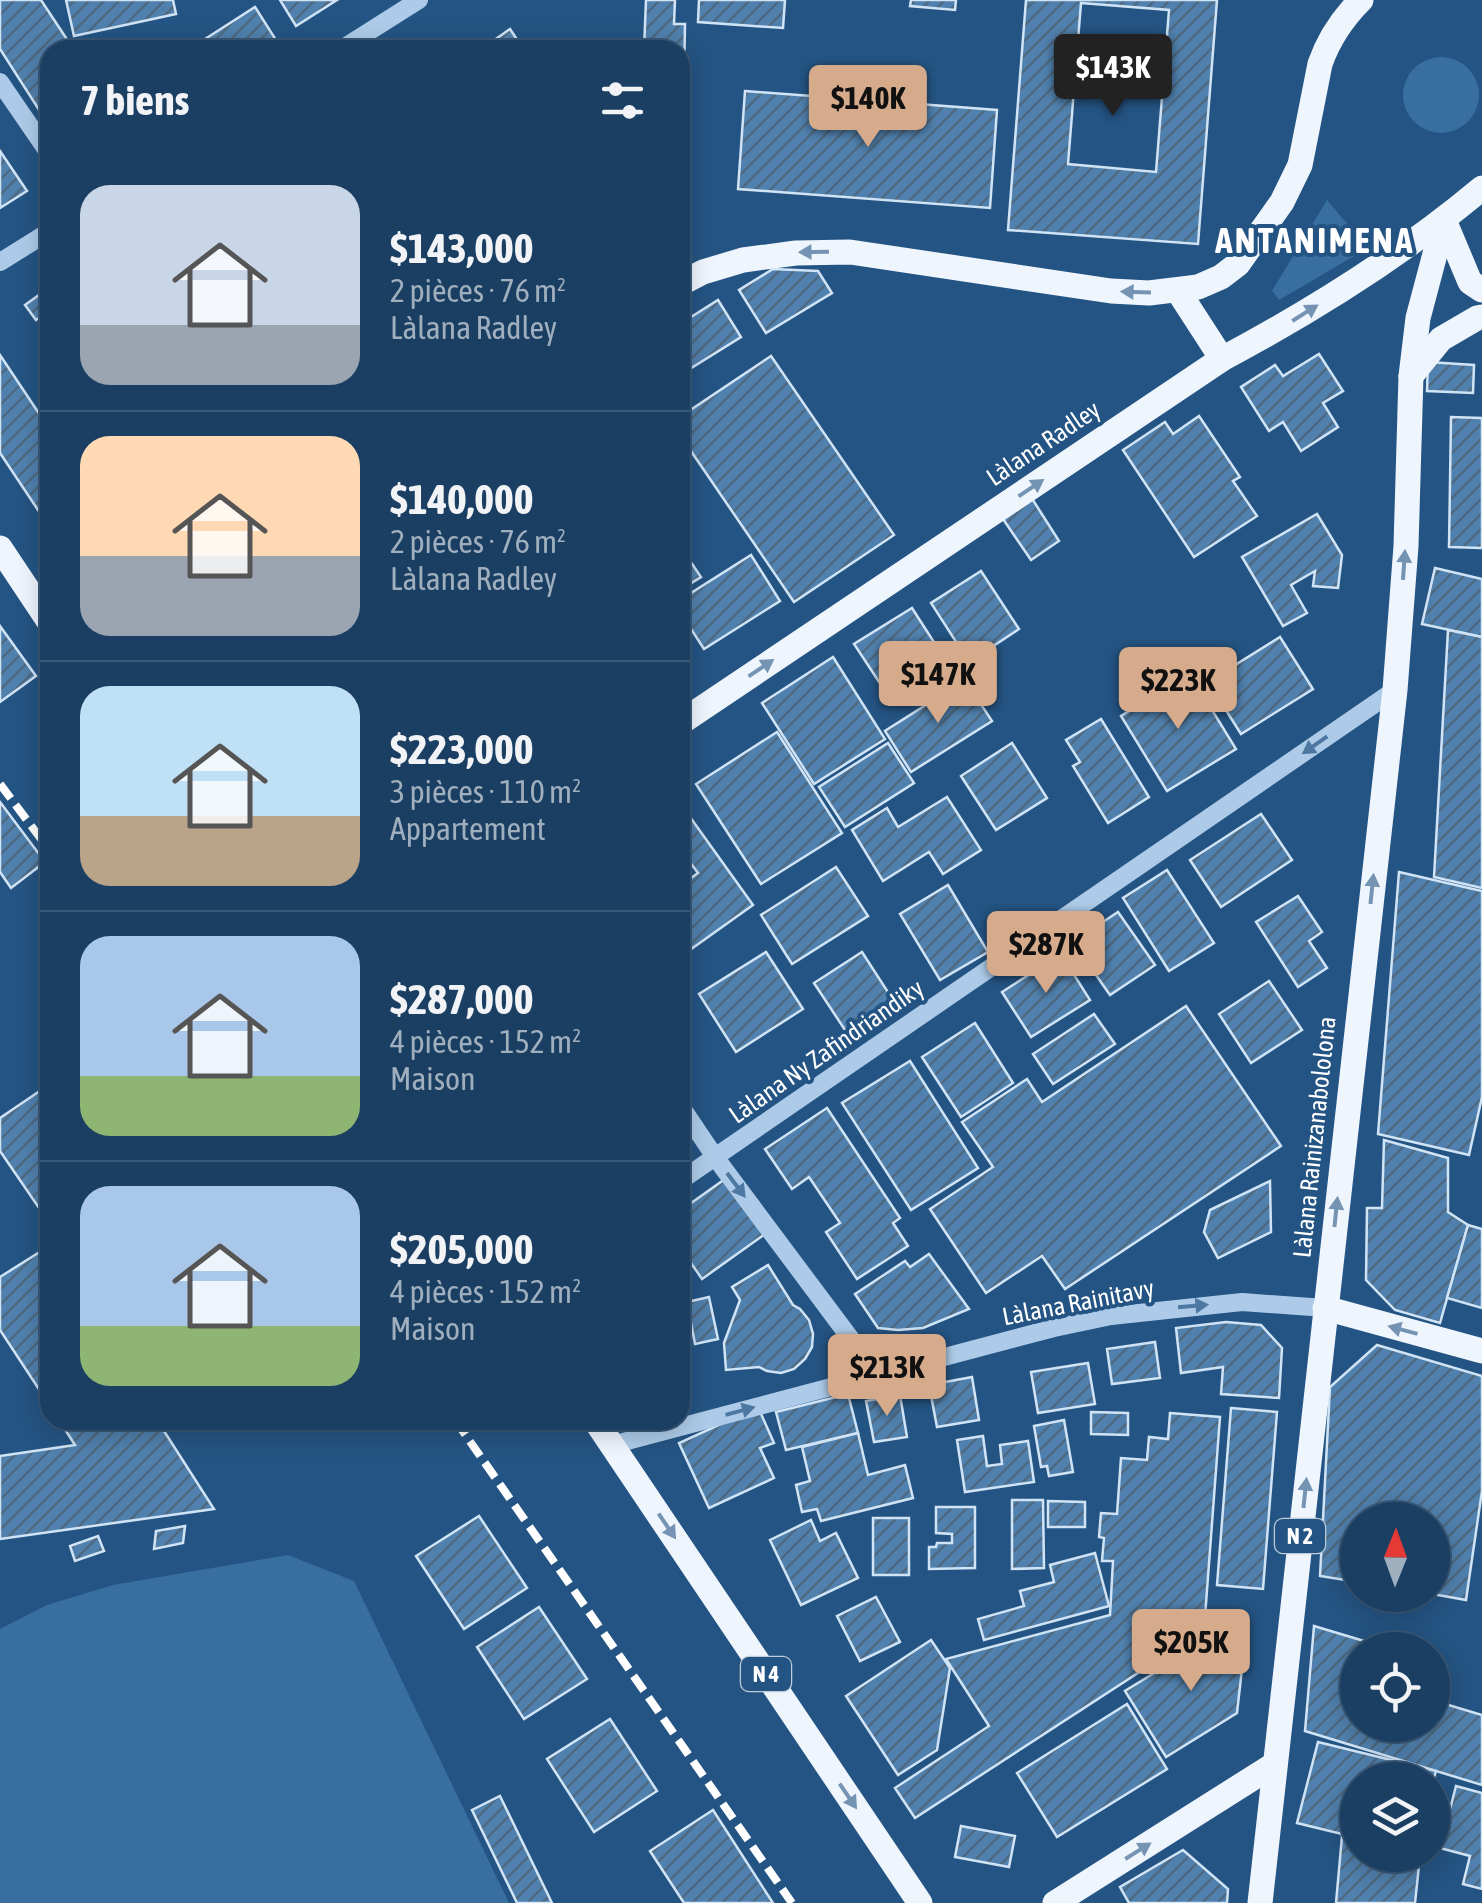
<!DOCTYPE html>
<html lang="fr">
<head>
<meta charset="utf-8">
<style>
  :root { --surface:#1b3f62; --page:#244668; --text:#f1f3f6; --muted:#a0afbe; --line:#395877; --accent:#d6ab8b }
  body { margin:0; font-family:"Asap Condensed",sans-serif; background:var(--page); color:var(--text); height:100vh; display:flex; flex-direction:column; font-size:38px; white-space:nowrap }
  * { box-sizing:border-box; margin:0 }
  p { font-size:32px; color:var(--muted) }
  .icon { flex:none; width:55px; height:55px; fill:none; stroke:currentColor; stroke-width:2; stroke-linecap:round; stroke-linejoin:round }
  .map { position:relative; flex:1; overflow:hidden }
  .sheet { position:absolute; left:40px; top:40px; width:650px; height:1390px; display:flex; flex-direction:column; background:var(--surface); border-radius:30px; box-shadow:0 5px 25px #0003,0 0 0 2px var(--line) }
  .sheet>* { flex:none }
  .needle { width:65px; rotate:1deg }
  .buttons { position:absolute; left:1340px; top:1502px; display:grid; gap:20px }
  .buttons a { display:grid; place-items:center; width:110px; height:110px; border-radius:50%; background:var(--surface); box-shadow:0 5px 25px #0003,0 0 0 2px var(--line); font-size:50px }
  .price { position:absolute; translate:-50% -85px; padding:0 22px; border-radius:10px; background:var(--accent); color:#111; font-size:32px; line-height:65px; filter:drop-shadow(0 2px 5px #0008) }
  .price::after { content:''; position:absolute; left:50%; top:60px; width:30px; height:22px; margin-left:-15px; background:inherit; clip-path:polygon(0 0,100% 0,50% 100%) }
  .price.selected { background:#222; color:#fff }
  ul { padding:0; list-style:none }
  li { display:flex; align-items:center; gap:30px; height:250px; padding:0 40px }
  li+li { border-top:2px solid var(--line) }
  li span { display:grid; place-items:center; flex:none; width:280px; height:200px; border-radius:30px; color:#555 }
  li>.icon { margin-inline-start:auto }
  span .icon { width:120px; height:120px; fill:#fffc; stroke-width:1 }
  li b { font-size:42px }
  h2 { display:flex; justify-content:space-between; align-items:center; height:120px; padding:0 40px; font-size:42px }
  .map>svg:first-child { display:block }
</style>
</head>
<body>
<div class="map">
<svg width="1482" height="1903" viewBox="0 0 1482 1903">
  <defs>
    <pattern id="building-hatch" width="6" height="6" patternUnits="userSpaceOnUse" patternTransform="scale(2.5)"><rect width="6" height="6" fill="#5080ad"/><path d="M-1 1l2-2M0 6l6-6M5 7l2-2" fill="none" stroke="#4e6981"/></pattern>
  </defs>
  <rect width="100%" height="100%" fill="#245483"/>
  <g fill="#396ea0">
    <circle cx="1441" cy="95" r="38"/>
    <path d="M 1327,200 L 1368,248 L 1279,300 L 1272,291 Z"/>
    <path d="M 288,1555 L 354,1581 L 509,1903 L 0,1903 L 0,1629 L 47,1605 L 113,1585 Z"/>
  </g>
  <g fill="url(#building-hatch)" stroke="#d0e4f6" stroke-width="2.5" fill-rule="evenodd">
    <path d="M 0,0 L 41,0 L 74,50 L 50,50 L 50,127 L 0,49 Z"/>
    <path d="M 66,0 L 173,0 L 176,14 L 74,36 Z"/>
    <path d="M 280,0 L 337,0 L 296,26 Z"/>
    <path d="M 646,0 L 675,0 L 674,24 L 685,24 L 683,136 L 680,136 L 680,50 L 644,50 Z"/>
    <path d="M 699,0 L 785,0 L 783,28 L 698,22 Z"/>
    <path d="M 911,0 L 956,0 L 955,10 L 910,6 Z"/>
    <path d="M 1026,0 L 1217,0 L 1198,244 L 1008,230 ZM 1081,3 L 1169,10 L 1156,172 L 1068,164 Z"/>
    <path d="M 255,7 L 276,40 L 260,50 L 188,50 Z"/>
    <path d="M 510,29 L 524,50 L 485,50 L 483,48 Z"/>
    <path d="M 745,91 L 997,110 L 990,208 L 738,189 Z"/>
    <path d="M 0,151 L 27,191 L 0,208 Z"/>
    <path d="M 773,269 L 818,271 L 832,293 L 766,333 L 739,290 Z"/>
    <path d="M 50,287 L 50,310 L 36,320 L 25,305 Z"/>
    <path d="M 718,300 L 741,337 L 680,375 L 680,324 Z"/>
    <path d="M 1319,354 L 1343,391 L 1323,403 L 1338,427 L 1301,451 L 1283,422 L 1269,431 L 1241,387 L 1275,365 L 1283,376 Z"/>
    <path d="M 0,355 L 50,430 L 50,528 L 0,453 Z"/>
    <path d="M 771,356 L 894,535 L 794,602 L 680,435 L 680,417 Z"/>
    <path d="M 1428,362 L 1474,365 L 1473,393 L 1427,391 Z"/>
    <path d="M 1199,416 L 1240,477 L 1233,481 L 1257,516 L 1194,557 L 1123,450 L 1165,422 L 1173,434 Z"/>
    <path d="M 1451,417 L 1482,418 L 1482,548 L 1449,547 Z"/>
    <path d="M 1031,497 L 1059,541 L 1031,560 L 1001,516 Z"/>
    <path d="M 1317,514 L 1342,555 L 1338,588 L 1313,586 L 1315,571 L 1291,585 L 1307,613 L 1283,626 L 1242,557 Z"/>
    <path d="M 680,546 L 701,577 L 680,590 Z"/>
    <path d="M 751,555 L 780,601 L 704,649 L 680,612 L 680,600 Z"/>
    <path d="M 1435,568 L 1482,579 L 1482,637 L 1422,624 Z"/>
    <path d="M 981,571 L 1019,629 L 969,662 L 931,603 Z"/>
    <path d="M 912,608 L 950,667 L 893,703 L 854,644 Z"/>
    <path d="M 0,626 L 36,676 L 0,702 Z"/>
    <path d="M 1448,630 L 1482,637 L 1482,888 L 1434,877 Z"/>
    <path d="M 1280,637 L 1313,689 L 1241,734 L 1208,682 Z"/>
    <path d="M 833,657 L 885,739 L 814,784 L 762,703 Z"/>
    <path d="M 1190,674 L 1236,749 L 1167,791 L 1121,716 Z"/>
    <path d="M 965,680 L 992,721 L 911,772 L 885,731 Z"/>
    <path d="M 1101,719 L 1149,797 L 1108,823 L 1073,766 L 1080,762 L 1066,740 Z"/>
    <path d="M 777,732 L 842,833 L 761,884 L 696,784 Z"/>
    <path d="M 888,743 L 914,783 L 845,827 L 819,787 Z"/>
    <path d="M 1012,743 L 1047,798 L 996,830 L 961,776 Z"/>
    <path d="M 947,797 L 981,850 L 943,874 L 929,852 L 883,881 L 852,830 L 887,808 L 898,827 Z"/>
    <path d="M 0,802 L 45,862 L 11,888 L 0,872 Z"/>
    <path d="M 680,803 L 753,905 L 680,957 L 680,886 L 698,873 L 680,849 Z"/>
    <path d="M 1261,814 L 1292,860 L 1221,907 L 1190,860 Z"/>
    <path d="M 836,867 L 868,916 L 792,964 L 761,915 Z"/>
    <path d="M 1167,870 L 1214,943 L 1169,971 L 1123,898 Z"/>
    <path d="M 1399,872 L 1482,891 L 1482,1097 L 1469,1155 L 1378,1134 Z"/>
    <path d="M 948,885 L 988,952 L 940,980 L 900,914 Z"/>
    <path d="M 1298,896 L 1322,932 L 1309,941 L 1327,968 L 1298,987 L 1256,922 Z"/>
    <path d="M 1118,912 L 1155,965 L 1110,995 L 1073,942 Z"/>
    <path d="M 766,952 L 803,1009 L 736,1052 L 699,994 Z"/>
    <path d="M 862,952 L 895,1003 L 847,1033 L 814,983 Z"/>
    <path d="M 1061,954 L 1090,1000 L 1031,1037 L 1002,992 Z"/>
    <path d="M 1269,981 L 1302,1030 L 1251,1063 L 1219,1014 Z"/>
    <path d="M 1186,1006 L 1281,1146 L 1065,1289 L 1042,1256 L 986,1293 L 930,1209 L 993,1167 L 962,1122 L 1027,1079 L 1042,1102 Z"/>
    <path d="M 1094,1014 L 1115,1044 L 1053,1084 L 1033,1054 Z"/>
    <path d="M 975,1023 L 1013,1083 L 961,1117 L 922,1057 Z"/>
    <path d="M 910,1061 L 978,1168 L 911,1210 L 842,1103 Z"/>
    <path d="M 50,1084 L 50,1224 L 0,1151 L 0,1118 Z"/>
    <path d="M 827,1108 L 900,1218 L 893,1223 L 908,1246 L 857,1279 L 826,1232 L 840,1223 L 809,1177 L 792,1189 L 765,1149 Z"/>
    <path d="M 1384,1140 L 1448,1158 L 1448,1212 L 1468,1225 L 1440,1323 L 1395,1310 L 1366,1280 L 1367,1208 L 1382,1208 Z"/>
    <path d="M 725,1179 L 765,1234 L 702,1279 L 680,1247 L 680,1211 Z"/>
    <path d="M 1270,1181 L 1271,1232 L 1218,1258 L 1204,1232 L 1210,1210 Z"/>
    <path d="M 1468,1225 L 1482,1229 L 1482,1308 L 1447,1298 Z"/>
    <path d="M 46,1248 L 50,1255 L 50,1406 L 0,1330 L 0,1277 Z"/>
    <path d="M 929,1254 L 969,1309 L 923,1328 L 898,1330 L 878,1328 L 855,1294 L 905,1261 L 910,1267 Z"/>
    <path d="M 768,1265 L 793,1305 L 800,1309 L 809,1320 L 813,1334 L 812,1347 L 805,1359 L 794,1369 L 781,1373 L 767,1371 L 759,1367 L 726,1370 L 724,1343 L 740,1300 L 732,1287 Z"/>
    <path d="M 709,1297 L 718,1339 L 695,1344 L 687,1302 Z"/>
    <path d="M 1226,1322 L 1261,1325 L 1282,1348 L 1279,1398 L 1221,1394 L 1223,1367 L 1181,1373 L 1176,1328 Z"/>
    <path d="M 1155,1342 L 1160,1378 L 1112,1384 L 1107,1349 Z"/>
    <path d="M 1377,1345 L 1482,1376 L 1482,1491 L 1466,1600 L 1432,1594 L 1432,1520 L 1358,1520 L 1358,1582 L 1320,1576 L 1330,1387 Z"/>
    <path d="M 1088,1363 L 1095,1404 L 1038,1413 L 1031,1372 Z"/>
    <path d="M 972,1377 L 979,1420 L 937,1427 L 929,1385 Z"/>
    <path d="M 848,1394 L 858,1433 L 786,1450 L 776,1412 Z"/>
    <path d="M 900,1395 L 907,1437 L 874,1442 L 866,1401 Z"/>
    <path d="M 758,1407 L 774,1443 L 760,1448 L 774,1478 L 709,1508 L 679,1443 Z"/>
    <path d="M 1231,1408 L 1277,1412 L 1263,1589 L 1217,1585 Z"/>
    <path d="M 1091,1412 L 1128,1413 L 1128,1435 L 1091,1434 Z"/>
    <path d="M 1170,1413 L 1220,1417 L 1204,1630 L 915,1818 L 895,1788 L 989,1726 L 946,1659 L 1110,1615 L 1113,1561 L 1102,1561 L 1104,1538 L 1099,1537 L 1101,1513 L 1117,1514 L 1121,1458 L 1147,1460 L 1149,1437 L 1168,1439 Z"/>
    <path d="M 59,1420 L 157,1420 L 214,1509 L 0,1539 L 0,1456 L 75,1445 Z"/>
    <path d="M 1064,1420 L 1073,1472 L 1049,1476 L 1047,1466 L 1041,1467 L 1034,1426 Z"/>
    <path d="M 858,1433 L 868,1475 L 905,1465 L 913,1498 L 821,1521 L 817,1509 L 802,1512 L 796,1485 L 810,1481 L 802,1447 Z"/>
    <path d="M 983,1436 L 987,1466 L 1002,1464 L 1000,1445 L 1028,1441 L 1034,1482 L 965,1492 L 957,1440 Z"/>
    <path d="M 1012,1500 L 1043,1500 L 1044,1568 L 1012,1569 Z"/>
    <path d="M 1048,1501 L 1085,1502 L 1085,1527 L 1048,1527 Z"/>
    <path d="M 936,1507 L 975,1507 L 975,1568 L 929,1569 L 929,1547 L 936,1547 L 937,1543 L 952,1543 L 952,1534 L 936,1533 Z"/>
    <path d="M 479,1516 L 527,1588 L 464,1629 L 416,1556 Z"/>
    <rect x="873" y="1518" width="36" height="57"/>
    <path d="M 811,1520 L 820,1541 L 836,1533 L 858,1578 L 801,1605 L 770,1540 Z"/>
    <path d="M 185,1526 L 183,1543 L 154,1549 L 156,1531 Z"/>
    <path d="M 98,1536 L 104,1551 L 75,1561 L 70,1546 Z"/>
    <path d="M 1095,1553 L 1109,1606 L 984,1640 L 978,1619 L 1024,1606 L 1020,1591 L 1054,1582 L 1050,1565 Z"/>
    <path d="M 876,1597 L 900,1642 L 860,1661 L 837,1616 Z"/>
    <path d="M 539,1607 L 587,1679 L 524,1719 L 477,1647 Z"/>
    <path d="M 1314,1626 L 1394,1650 L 1358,1650 L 1358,1725 L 1432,1725 L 1432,1700 L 1482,1715 L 1482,1785 L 1305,1731 Z"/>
    <path d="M 1221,1632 L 1244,1651 L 1237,1713 L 1166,1757 L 1125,1691 Z"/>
    <path d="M 931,1640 L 950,1668 L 937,1750 L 898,1775 L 846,1696 Z"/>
    <path d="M 1127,1704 L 1167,1769 L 1057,1837 L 1017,1773 Z"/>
    <path d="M 610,1719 L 657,1791 L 594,1832 L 547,1759 Z"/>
    <path d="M 1318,1742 L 1436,1771 L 1432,1785 L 1432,1780 L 1358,1780 L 1358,1838 L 1297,1823 Z"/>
    <path d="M 1456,1786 L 1482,1793 L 1482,1889 L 1463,1884 L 1470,1856 L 1440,1848 Z"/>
    <path d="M 500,1796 L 552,1903 L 517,1903 L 472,1810 Z"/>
    <path d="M 713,1810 L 773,1903 L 684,1903 L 650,1851 Z"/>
    <path d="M 961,1826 L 1015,1836 L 1009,1867 L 955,1857 Z"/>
    <path d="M 1342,1836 L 1358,1840 L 1358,1855 L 1420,1856 L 1415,1903 L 1336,1903 Z"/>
    <path d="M 1183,1850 L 1228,1889 L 1227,1903 L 1129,1903 L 1120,1887 Z"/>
  </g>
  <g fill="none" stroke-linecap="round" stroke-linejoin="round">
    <g stroke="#adcbe8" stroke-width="18">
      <path d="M 340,50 L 419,0"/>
      <path d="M 0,82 L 50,155"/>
      <path d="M 0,262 L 50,231"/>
      <path d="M 680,1105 L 715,1157 L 877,1374"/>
      <path d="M 680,1181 L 1395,690"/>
      <path d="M 612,1445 L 1054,1328 L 1111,1316 L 1242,1302 L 1325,1308"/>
    </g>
    <g stroke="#eff5fd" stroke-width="25">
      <path d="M 1444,220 L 1470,282 L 1482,290"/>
      <path d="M 680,284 L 703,272 L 743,260 L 796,253 L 850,252 L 1111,291 L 1149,293 L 1198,287 L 1221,277 L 1238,264 L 1282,202 L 1300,165 L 1320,64 C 1329,38 1342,19 1361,0"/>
      <path d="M 1178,291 L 1222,359"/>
      <path d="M 1411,376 L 1441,339 L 1477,318 L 1482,317"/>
      <path d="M 0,548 L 50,623"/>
      <path d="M 680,723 L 1222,359 C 1314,310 1402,255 1482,188"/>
      <path d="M 1325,1308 L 1482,1351"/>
      <path d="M 595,1420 L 920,1903"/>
      <path d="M 1055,1903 L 1275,1764"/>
      <path d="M 1260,1903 L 1395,690 L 1406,546 L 1411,376 L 1418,318 L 1444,220"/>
    </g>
    <g stroke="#fff" stroke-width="8" stroke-dasharray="18 8" stroke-linecap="butt">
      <path d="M 0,784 L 50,851"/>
      <path d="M 455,1420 L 792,1903"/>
    </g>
  </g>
  <defs><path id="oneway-solid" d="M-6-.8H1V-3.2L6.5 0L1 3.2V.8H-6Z" transform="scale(2.5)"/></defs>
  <g fill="#7594b4">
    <use href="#oneway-solid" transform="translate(814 252) rotate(179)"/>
    <use href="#oneway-solid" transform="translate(1136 292) rotate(-178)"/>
    <use href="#oneway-solid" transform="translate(1305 313) rotate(-32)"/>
    <use href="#oneway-solid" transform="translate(1031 488) rotate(-34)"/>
    <use href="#oneway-solid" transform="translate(1404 565) rotate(-86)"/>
    <use href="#oneway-solid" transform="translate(761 668) rotate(-34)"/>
    <use href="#oneway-solid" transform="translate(1372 889) rotate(-84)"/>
    <use href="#oneway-solid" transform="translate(1336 1212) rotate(-84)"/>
    <use href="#oneway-solid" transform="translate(1403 1330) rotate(-165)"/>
    <use href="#oneway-solid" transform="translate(1305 1493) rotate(-84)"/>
    <use href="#oneway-solid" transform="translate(667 1526) rotate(56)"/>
    <use href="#oneway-solid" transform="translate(848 1796) rotate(56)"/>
    <use href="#oneway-solid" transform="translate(1138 1851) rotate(-32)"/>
  </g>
  <g fill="#4d78a1">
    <use href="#oneway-solid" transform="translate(1315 745) rotate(145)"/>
    <use href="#oneway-solid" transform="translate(736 1185) rotate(53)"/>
    <use href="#oneway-solid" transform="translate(1193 1306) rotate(-5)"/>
    <use href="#oneway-solid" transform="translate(740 1411) rotate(-15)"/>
  </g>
  <g text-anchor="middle" stroke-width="8" stroke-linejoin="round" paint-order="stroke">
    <g fill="#245483" stroke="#bdccda" stroke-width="2.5">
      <rect x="1275" y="1519" width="50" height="34" rx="8"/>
      <rect x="741" y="1657" width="50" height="34" rx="8"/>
    </g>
    <g font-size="22" font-weight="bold" fill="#fff">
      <text x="1300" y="1544">N 2</text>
      <text x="766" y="1682">N 4</text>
    </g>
    <g font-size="25" fill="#fff" stroke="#245483">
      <text transform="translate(1043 443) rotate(-34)" y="9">Làlana Radley</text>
      <text transform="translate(826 1051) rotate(-35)" y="9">Làlana Ny Zafindriandiky</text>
      <text transform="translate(1314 1137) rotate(-84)" y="9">Làlana Rainizanabololona</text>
      <text transform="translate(1078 1302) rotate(-11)" y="9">Làlana Rainitavy</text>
    </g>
    <g font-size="35" font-weight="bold" letter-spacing="2.5" fill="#fff" stroke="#245483">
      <text x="1315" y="253">ANTANIMENA</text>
    </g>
  </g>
</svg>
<div class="buttons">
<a><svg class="needle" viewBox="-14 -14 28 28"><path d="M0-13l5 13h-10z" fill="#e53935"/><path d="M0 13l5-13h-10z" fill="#a0afbe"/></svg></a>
<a><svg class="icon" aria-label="locate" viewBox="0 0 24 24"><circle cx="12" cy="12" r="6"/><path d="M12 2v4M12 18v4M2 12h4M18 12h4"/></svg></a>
<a><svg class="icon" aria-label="layers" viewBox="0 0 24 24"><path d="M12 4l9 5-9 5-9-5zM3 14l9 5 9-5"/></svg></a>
</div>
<b class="price selected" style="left:1113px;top:119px">$143K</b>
<b class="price" style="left:868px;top:150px">$140K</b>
<b class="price" style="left:938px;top:726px">$147K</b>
<b class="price" style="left:1178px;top:732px">$223K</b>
<b class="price" style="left:1046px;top:996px">$287K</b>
<b class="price" style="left:887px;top:1419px">$213K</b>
<b class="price" style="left:1191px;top:1694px">$205K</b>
<section class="sheet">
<h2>7 biens<svg class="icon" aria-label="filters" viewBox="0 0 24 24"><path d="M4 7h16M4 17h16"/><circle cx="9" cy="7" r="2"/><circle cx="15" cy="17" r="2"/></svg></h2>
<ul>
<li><span style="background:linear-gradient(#c9d6e8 70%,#9aa5b1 0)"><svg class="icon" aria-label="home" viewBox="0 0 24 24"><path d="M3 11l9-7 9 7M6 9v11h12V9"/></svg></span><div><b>$143,000</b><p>2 pièces · 76 m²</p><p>Làlana Radley</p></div></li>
<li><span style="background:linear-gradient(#ffd9b3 60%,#9aa5b1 0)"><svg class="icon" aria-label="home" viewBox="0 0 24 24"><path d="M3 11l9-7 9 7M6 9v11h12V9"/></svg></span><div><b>$140,000</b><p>2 pièces · 76 m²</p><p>Làlana Radley</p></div></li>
<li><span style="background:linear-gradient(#bfe0f5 65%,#b9a48a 0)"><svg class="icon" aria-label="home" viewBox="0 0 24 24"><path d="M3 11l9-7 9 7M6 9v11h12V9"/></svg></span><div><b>$223,000</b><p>3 pièces · 110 m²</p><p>Appartement</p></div></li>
<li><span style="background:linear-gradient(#a9c7e8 70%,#8fb573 0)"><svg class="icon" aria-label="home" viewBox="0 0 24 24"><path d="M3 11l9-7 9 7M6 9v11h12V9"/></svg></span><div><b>$287,000</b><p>4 pièces · 152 m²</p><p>Maison</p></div></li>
<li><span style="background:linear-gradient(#a9c7e8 70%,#8fb573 0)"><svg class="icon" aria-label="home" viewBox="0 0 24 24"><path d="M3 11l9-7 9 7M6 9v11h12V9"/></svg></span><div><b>$205,000</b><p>4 pièces · 152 m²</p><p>Maison</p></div></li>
</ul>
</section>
</div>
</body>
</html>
